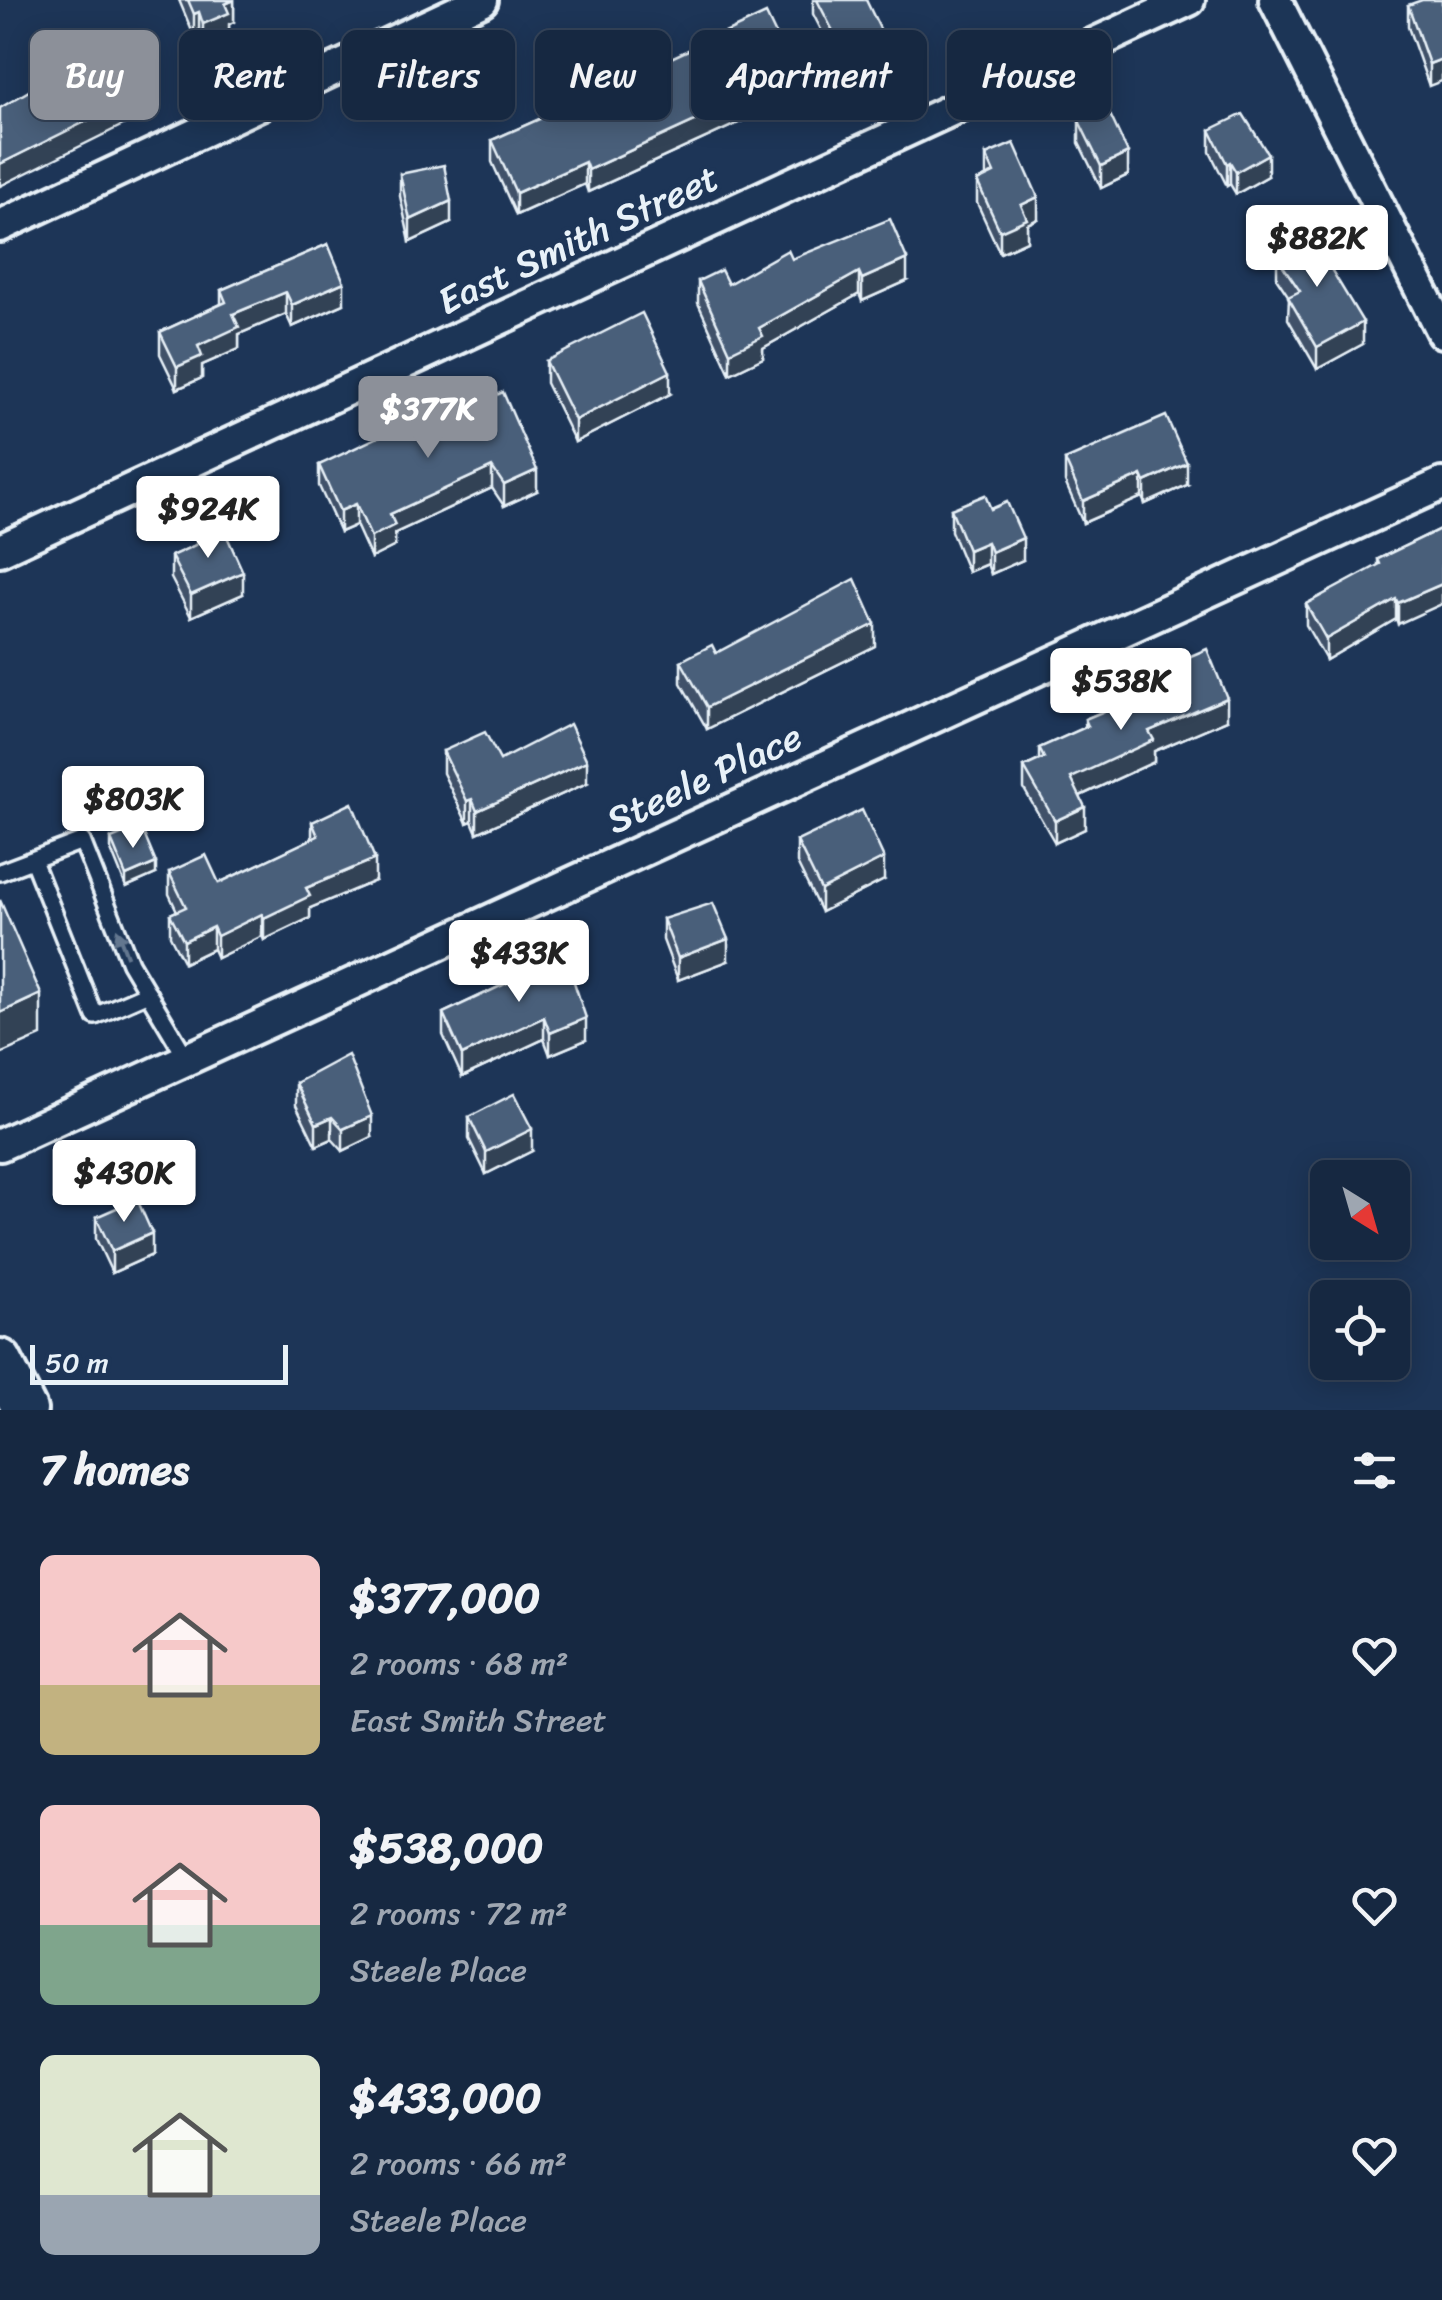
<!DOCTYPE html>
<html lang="en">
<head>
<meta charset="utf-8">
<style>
  :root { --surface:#162841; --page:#1f3048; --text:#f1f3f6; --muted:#9ea6b1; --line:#35445a; --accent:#8c9099 }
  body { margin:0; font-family:Sriracha,sans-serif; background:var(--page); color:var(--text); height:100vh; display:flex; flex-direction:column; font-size:38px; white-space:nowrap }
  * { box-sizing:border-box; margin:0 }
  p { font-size:32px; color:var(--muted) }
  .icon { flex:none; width:55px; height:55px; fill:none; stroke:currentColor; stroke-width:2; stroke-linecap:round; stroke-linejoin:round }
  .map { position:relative; height:1410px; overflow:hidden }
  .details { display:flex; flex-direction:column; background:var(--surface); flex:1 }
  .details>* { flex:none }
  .banner { position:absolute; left:30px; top:30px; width:1382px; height:90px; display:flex; gap:20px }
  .needle { width:65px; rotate:143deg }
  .controls { position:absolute; left:1310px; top:1160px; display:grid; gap:20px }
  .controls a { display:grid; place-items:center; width:100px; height:100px; border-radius:15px; background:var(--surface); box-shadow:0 5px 25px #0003,0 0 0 2px var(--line); font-size:50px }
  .scale { position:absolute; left:30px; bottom:25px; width:258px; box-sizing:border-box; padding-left:10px; border:5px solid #e8f1f8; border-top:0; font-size:28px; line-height:35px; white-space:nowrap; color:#e8f1f8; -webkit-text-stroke:8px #1d3557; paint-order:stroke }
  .price { position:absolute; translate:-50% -85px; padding:0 22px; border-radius:10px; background:#fff; color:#222; font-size:32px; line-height:65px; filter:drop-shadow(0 2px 5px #0008) }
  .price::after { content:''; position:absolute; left:50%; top:60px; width:30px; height:22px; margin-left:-15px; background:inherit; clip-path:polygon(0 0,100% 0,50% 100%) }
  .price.selected { background:var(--accent); color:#fff }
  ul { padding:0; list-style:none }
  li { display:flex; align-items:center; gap:30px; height:250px; padding:0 40px }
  li span { display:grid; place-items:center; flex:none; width:280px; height:200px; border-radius:15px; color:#555 }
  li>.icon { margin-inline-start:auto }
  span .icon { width:120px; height:120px; fill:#fffc; stroke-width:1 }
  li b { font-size:42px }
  h2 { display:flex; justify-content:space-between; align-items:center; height:120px; padding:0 40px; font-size:42px }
  .tag { padding:0 35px; border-radius:15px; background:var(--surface); box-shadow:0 5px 25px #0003,0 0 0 2px var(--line); font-size:35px; line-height:90px }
  .tag.selected { background:var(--accent); color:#fff }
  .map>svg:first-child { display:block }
</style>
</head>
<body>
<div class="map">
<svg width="1442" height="1410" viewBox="0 0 1442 1410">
  <rect width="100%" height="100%" fill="#1d3557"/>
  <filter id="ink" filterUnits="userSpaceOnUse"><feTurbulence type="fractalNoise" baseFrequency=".01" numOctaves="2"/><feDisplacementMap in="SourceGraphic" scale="20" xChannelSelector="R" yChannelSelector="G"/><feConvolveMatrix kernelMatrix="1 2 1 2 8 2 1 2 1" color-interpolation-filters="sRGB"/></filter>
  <g filter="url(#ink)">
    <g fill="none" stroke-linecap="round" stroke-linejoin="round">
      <defs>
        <g id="lane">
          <path d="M 34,863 L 95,1016 L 148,993"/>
          <path d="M 0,872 L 82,841 L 130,963 L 187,1059"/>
        </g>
        <g id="street">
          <path d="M 1275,0 L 1442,332"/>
          <path d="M 0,226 L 482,0"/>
          <path d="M 0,550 L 1189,0"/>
          <path d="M 0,1145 L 1442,484"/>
        </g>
        <path id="secondary" d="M 0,1361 L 25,1410"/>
      </defs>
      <use href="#lane" stroke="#e8f1f8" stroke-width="22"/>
      <use href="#street" stroke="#e8f1f8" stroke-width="38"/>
      <use href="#secondary" stroke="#e8f1f8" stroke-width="50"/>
      <use href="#lane" stroke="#1d3557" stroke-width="15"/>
      <use href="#street" stroke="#1d3557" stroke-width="30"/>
      <use href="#secondary" stroke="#1d3557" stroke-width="42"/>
    </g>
    <g fill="#3f5169" stroke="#e8f1f8" stroke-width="2.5">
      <path d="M 179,0 L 234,0 L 234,22 L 229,24 L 229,35 L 203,45 L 199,34 L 194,36 Z"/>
      <path d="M 813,0 L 866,0 L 883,57 L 845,76 L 813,14 Z"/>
      <path d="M 1442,0 L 1429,86 L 1408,27 L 1408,5 Z"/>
      <path d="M 795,97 L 588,192 L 585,184 L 516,215 L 492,162 L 492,140 L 560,110 L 560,103 Z"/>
      <path d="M 1079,121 L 1128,175 L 1101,188 L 1079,143 Z"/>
      <path d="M 1210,130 L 1268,176 L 1236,194 L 1230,184 L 1227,186 L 1210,152 Z"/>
      <path d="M 986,155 L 1038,219 L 1027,224 L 1027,241 L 1000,253 L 977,203 L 977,181 L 986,177 Z"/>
      <path d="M 400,174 L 451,223 L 410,242 L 400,196 Z"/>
      <path d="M 328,244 L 344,304 L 292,327 L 286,314 L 239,334 L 239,349 L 202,365 L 202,378 L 177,389 L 160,354 L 160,332 L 221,304 L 221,290 Z"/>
      <path d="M 1277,246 L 1363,344 L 1317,369 L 1288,319 L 1289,297 L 1277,279 Z"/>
      <path d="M 792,259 L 907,281 L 862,301 L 859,294 L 763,348 L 763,358 L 730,374 L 698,303 L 698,281 L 728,284 Z"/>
      <path d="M 546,361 L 670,394 L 575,442 L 546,383 Z"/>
      <path d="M 438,422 L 537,491 L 504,506 L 492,488 L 395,533 L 395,546 L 371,558 L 356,525 L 340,532 L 319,486 L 319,465 Z"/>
      <path d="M 1065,460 L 1187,485 L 1145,504 L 1142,497 L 1083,523 L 1065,482 Z"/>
      <path d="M 951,509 L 991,509 L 1023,560 L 991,574 L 987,564 L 968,572 L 951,531 Z"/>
      <path d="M 1442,528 L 1398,624 L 1396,619 L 1326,660 L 1306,625 L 1306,604 L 1378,566 L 1378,559 Z"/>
      <path d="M 196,535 L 243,594 L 191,617 L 171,578 L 171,556 L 196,545 Z"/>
      <path d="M 875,646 L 707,729 L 681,683 L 681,661 L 716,653 Z"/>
      <path d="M 1179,661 L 1227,720 L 1154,751 L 1154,762 L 1080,796 L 1085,829 L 1055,843 L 1024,789 L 1024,767 L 1039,760 L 1039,748 L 1085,728 L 1085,719 L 1179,680 Z"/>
      <path d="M 443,751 L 500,760 L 587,783 L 477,833 L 472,821 L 467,823 L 443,773 Z"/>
      <path d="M 312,822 L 375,881 L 310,908 L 310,918 L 264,940 L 262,936 L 217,958 L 213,949 L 184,963 L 170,936 L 170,914 L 177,911 L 169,894 L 169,872 L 219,883 L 312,839 Z"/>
      <path d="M 111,839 L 156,874 L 126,887 L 111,850 Z"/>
      <path d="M 797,841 L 884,880 L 821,912 L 797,863 Z"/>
      <path d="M 663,919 L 728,961 L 678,980 L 663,940 Z"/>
      <path d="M 544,963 L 586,1040 L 550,1055 L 544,1039 L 462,1077 L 443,1035 L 443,1013 L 516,979 L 516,966 Z"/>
      <path d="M 296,1083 L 372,1137 L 343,1151 L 332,1139 L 316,1146 L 296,1105 Z"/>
      <path d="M 469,1117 L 532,1151 L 486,1174 L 469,1139 Z"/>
      <path d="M 96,1217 L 152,1255 L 112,1273 L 96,1239 Z"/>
    </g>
    <g fill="#334255" stroke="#e8f1f8" stroke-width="2.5">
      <path d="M 234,0 L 234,22 L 229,24 L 229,35 L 203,45 L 203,24 L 225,4 Z"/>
      <path d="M 199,12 L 199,34 L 194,36 L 194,14 Z"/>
      <path d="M 883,35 L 883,57 L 845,76 L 845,54 Z"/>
      <path d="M 1442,59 L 1442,81 L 1429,86 L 1429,64 Z"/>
      <path d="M 795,75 L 795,97 L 588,192 L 588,170 Z"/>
      <path d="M 151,89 L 151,111 L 0,186 L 0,164 Z"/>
      <path d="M 1128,153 L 1128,175 L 1101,188 L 1101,166 Z"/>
      <path d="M 1268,154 L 1268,176 L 1236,194 L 1236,172 Z"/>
      <path d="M 585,162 L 585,184 L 516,215 L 516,193 Z"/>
      <path d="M 1230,162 L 1230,184 L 1227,186 L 1227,164 Z"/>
      <path d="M 1038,197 L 1038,219 L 1027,224 L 1027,241 L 1000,253 L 1000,231 L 1021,205 Z"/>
      <path d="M 451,201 L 451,223 L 410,242 L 410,220 Z"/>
      <path d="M 907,259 L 907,281 L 862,301 L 862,279 Z"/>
      <path d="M 859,272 L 859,294 L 763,348 L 763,358 L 730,374 L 730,352 L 759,328 Z"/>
      <path d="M 344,282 L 344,304 L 292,327 L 292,305 Z"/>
      <path d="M 286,292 L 286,314 L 239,334 L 239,349 L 202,365 L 202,378 L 177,389 L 177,367 L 198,346 L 233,314 Z"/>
      <path d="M 1363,322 L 1363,344 L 1317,369 L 1317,347 Z"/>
      <path d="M 670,372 L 670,394 L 575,442 L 575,420 Z"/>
      <path d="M 1187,463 L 1187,485 L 1145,504 L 1145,482 Z"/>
      <path d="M 492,467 L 492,488 L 395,533 L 395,546 L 371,558 L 371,537 L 390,514 Z"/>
      <path d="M 537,470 L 537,491 L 504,506 L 504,485 Z"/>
      <path d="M 1142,475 L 1142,497 L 1083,523 L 1083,501 Z"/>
      <path d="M 356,504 L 356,525 L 340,532 L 340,511 Z"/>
      <path d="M 1023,538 L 1023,560 L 991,574 L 991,552 Z"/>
      <path d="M 987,542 L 987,564 L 968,572 L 968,550 Z"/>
      <path d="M 243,572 L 243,594 L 191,617 L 191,595 Z"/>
      <path d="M 1442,584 L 1442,604 L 1398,624 L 1398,603 Z"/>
      <path d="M 1396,599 L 1396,619 L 1326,660 L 1326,639 Z"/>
      <path d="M 875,624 L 875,646 L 707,729 L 707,707 Z"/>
      <path d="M 1227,698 L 1227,720 L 1154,751 L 1154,762 L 1071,800 L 1071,778 L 1149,731 Z"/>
      <path d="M 587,761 L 587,783 L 477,833 L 477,811 Z"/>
      <path d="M 472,799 L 472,821 L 467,823 L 467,801 Z"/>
      <path d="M 1085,807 L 1085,829 L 1055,843 L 1055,821 Z"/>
      <path d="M 884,858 L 884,880 L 821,912 L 821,890 Z"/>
      <path d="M 375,859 L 375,881 L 310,908 L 310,918 L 264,940 L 264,918 L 306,888 Z"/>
      <path d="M 156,863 L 156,874 L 126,887 L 126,876 Z"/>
      <path d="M 262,914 L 262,936 L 217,958 L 217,936 Z"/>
      <path d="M 213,927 L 213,949 L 184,963 L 184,941 Z"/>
      <path d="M 728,939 L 728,961 L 678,980 L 678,958 Z"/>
      <path d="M 41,994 L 41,1036 L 0,1054 L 0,1013 Z"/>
      <path d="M 544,1017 L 544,1039 L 462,1077 L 462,1055 Z"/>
      <path d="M 586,1018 L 586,1040 L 550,1055 L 550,1033 Z"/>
      <path d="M 372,1116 L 372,1137 L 343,1151 L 343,1129 Z"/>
      <path d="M 332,1117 L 332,1139 L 316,1146 L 316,1124 Z"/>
      <path d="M 532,1129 L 532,1151 L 486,1174 L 486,1152 Z"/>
      <path d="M 152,1233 L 152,1255 L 112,1273 L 112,1251 Z"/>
    </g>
    <g fill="#495e7a" stroke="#e8f1f8" stroke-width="2.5">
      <path d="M 188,0 L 234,0 L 225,4 L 229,13 L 203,24 L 199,12 L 194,14 Z"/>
      <path d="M 817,0 L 866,0 L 883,35 L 845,54 Z"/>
      <path d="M 1422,0 L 1442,0 L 1442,59 L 1429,64 L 1408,5 Z"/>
      <path d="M 766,14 L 795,75 L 588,170 L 585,162 L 516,193 L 492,140 L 562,109 L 560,103 L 617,83 Z"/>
      <path d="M 128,45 L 151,89 L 0,164 L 0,108 L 75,64 L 79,71 Z"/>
      <path d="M 1107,108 L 1128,153 L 1101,166 L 1079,121 Z"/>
      <path d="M 1243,114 L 1268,154 L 1236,172 L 1230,162 L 1227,164 L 1210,130 Z"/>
      <path d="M 1014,143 L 1038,197 L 1021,205 L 1027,219 L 1000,231 L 977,181 L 994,173 L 986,155 Z"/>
      <path d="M 444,165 L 451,201 L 410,220 L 400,174 Z"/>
      <path d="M 890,219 L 907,259 L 862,279 L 859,272 L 759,328 L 763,336 L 730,352 L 698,281 L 721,270 L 728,284 L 788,250 L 792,259 Z"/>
      <path d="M 1305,226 L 1363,322 L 1317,347 L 1288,297 L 1300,291 L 1277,257 L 1281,254 L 1277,246 Z"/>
      <path d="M 328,244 L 344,282 L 292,305 L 286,292 L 233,314 L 239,327 L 198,346 L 202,356 L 177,367 L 160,332 L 226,302 L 221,290 Z"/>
      <path d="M 642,313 L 670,372 L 575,420 L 546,361 Z"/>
      <path d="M 503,392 L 537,470 L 504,485 L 492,467 L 390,514 L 395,525 L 371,537 L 356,504 L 340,511 L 319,465 L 433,411 L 438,422 Z"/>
      <path d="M 1166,416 L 1187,463 L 1145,482 L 1142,475 L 1083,501 L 1065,460 Z"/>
      <path d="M 985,495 L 991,509 L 1007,502 L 1023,538 L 991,552 L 987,542 L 968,550 L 951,509 Z"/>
      <path d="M 221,523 L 243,572 L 191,595 L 171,556 L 200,543 L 196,535 Z"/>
      <path d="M 1442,528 L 1442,584 L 1398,603 L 1396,599 L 1326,639 L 1306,604 L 1380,564 L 1378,559 Z"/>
      <path d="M 855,579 L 875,624 L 707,707 L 681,661 L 712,645 L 716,653 Z"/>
      <path d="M 1207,649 L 1227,698 L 1149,731 L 1154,740 L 1071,778 L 1085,807 L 1055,821 L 1024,767 L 1044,758 L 1039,748 L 1088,726 L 1085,719 L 1186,677 L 1179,661 Z"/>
      <path d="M 570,724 L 587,761 L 477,811 L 472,799 L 467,801 L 443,751 L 485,732 L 500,760 Z"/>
      <path d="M 352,803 L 375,859 L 306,888 L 310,896 L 264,918 L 262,914 L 217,936 L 213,927 L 184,941 L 170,914 L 186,907 L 169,872 L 206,855 L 219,883 L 318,836 L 312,822 Z"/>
      <path d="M 862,810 L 884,858 L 821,890 L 797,841 Z"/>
      <path d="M 141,827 L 156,863 L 126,876 L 111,839 Z"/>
      <path d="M 0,900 L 41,994 L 0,1013 Z"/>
      <path d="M 713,903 L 728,939 L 678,958 L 663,919 Z"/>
      <path d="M 541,955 L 544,963 L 565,955 L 586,1018 L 550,1033 L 544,1017 L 462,1055 L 443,1013 L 520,977 L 516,966 Z"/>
      <path d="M 348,1055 L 372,1116 L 343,1129 L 332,1117 L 316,1124 L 296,1083 Z"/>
      <path d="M 514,1094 L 532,1129 L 486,1152 L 469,1117 Z"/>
      <path d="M 137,1199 L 152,1233 L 112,1251 L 96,1217 Z"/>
    </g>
    <defs><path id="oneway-solid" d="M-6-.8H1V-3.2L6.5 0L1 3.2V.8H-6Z" transform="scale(2.5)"/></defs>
    <use fill="#64778f" href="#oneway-solid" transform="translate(122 943) rotate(-111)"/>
  </g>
  <g text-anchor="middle" stroke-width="8" stroke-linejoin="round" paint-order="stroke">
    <g font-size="38" fill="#e8f1f8" stroke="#1d3557">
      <text transform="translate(578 239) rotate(-25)" y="13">East Smith Street</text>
      <text transform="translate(704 778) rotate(-25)" y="13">Steele Place</text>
    </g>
  </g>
</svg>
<div class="controls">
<a><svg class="needle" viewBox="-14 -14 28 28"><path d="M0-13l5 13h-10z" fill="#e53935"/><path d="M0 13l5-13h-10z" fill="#9ea6b1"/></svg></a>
<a><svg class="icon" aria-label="locate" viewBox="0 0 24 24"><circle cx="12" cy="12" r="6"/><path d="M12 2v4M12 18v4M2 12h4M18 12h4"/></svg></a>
</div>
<div class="scale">50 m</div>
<b class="price" style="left:1317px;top:290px">$882K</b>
<b class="price selected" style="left:428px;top:461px">$377K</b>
<b class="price" style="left:208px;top:561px">$924K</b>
<b class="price" style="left:1121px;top:733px">$538K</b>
<b class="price" style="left:133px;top:851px">$803K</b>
<b class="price" style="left:519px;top:1005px">$433K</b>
<b class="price" style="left:124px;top:1225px">$430K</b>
<div class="banner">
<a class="tag selected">Buy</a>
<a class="tag">Rent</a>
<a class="tag">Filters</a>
<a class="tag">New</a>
<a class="tag">Apartment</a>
<a class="tag">House</a>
</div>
</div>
<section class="details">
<h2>7 homes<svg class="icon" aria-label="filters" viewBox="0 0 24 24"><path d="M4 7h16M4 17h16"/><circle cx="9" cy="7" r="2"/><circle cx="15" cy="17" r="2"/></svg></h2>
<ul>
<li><span style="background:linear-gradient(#f6c9c9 65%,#c2b280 0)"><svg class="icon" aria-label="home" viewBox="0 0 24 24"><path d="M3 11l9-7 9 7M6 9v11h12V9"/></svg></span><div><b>$377,000</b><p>2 rooms · 68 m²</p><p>East Smith Street</p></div><svg class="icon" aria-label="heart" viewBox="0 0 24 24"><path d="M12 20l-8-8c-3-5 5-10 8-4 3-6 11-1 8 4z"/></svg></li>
<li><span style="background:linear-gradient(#f6c9c9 60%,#7fa58c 0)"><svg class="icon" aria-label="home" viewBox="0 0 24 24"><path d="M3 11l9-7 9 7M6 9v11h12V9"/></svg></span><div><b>$538,000</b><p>2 rooms · 72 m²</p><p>Steele Place</p></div><svg class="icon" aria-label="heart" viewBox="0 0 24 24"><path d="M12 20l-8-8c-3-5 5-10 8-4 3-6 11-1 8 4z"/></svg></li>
<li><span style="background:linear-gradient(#dfe7d0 70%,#9aa5b1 0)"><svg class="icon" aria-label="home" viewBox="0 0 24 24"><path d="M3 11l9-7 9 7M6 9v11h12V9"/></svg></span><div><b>$433,000</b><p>2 rooms · 66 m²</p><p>Steele Place</p></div><svg class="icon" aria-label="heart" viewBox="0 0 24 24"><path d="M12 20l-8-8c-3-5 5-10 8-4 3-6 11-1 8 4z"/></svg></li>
</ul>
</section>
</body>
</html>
